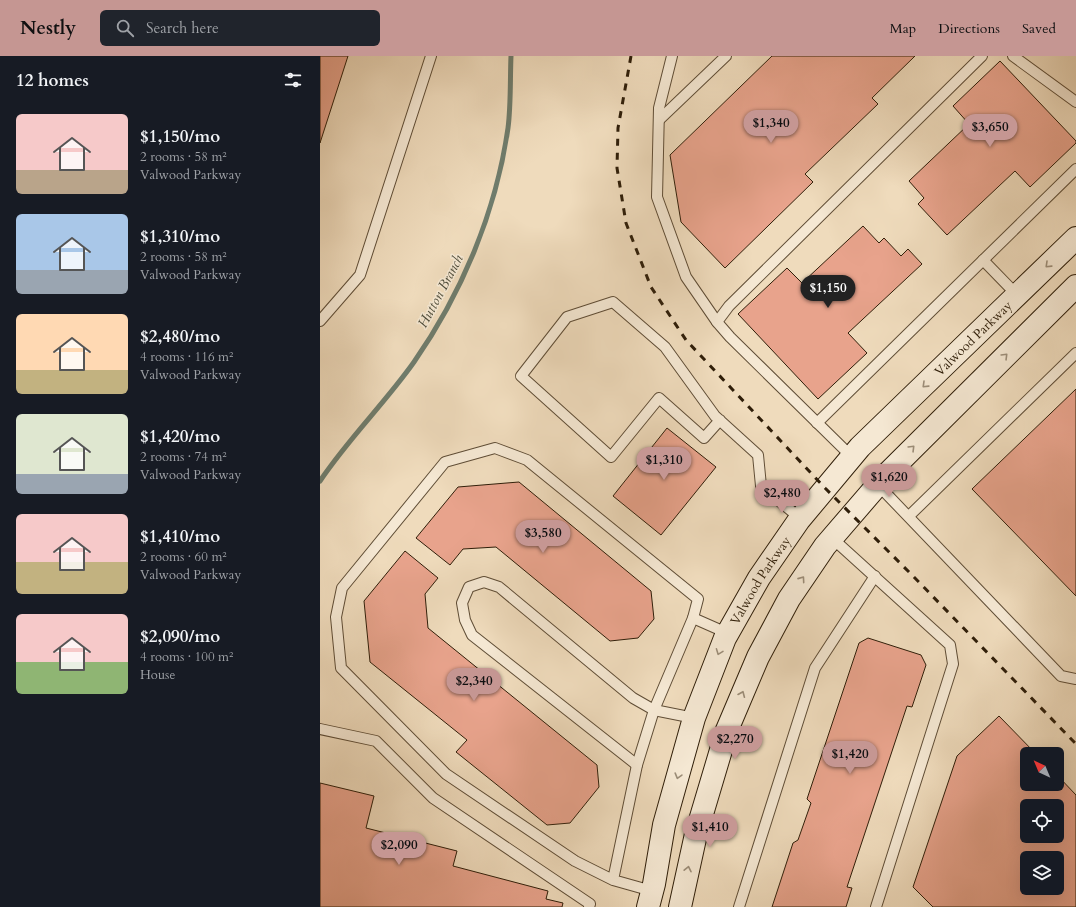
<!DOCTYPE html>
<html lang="en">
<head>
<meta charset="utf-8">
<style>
  :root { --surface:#171b24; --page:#20242c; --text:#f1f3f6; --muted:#9ea1a6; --accent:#c59692 }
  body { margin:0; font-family:Cardo,serif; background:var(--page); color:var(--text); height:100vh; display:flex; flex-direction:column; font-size:15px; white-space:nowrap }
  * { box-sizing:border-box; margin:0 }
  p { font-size:13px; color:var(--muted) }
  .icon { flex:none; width:22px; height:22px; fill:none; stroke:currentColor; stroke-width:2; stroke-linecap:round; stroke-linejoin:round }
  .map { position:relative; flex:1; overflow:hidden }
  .side { display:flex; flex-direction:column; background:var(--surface); width:320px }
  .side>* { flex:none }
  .needle { width:26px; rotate:316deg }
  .fabs { position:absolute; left:700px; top:691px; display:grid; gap:8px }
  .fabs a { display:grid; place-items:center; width:44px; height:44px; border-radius:6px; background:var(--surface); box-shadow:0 4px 16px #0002; font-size:20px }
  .price { position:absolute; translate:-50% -34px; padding:0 9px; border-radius:14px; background:var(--accent); color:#111; font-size:13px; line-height:26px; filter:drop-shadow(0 1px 2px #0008) }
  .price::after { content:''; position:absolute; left:50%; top:24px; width:12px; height:9px; margin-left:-6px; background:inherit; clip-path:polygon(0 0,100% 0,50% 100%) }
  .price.active { background:#222; color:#fff }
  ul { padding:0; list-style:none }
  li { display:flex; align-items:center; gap:12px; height:100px; padding:0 16px }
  li span { display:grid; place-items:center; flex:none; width:112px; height:80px; border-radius:6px; color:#555 }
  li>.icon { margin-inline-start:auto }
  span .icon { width:48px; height:48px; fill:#fffc; stroke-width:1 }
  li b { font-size:17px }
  h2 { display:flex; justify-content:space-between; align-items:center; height:48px; padding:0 16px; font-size:17px }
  header { display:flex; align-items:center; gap:24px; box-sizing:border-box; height:56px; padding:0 20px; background:var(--accent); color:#111 }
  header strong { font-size:19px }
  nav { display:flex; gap:22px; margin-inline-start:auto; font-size:14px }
  .search { width:280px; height:36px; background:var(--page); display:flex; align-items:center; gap:10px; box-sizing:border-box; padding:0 14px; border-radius:6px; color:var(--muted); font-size:15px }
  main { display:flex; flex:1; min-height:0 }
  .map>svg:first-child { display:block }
</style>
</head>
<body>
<header>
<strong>Nestly</strong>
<div class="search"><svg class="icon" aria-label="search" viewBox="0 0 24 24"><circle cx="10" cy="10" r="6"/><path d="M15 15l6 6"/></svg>Search here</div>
<nav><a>Map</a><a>Directions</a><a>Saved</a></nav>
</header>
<main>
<section class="side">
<h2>12 homes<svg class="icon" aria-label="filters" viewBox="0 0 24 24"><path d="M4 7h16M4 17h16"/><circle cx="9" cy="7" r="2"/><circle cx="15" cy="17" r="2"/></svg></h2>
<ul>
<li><span style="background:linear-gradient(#f6c9c9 70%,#b9a48a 0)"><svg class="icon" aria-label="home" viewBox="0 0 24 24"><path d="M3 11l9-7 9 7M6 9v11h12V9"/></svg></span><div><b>$1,150/mo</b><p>2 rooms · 58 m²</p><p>Valwood Parkway</p></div></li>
<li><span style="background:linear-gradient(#a9c7e8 70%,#9aa5b1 0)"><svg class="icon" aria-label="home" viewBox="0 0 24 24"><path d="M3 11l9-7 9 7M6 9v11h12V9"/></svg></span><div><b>$1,310/mo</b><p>2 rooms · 58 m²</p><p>Valwood Parkway</p></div></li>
<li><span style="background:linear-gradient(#ffd9b3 70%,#c2b280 0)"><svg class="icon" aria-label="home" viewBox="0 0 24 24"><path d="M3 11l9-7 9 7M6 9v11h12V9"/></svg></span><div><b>$2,480/mo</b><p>4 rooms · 116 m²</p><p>Valwood Parkway</p></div></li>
<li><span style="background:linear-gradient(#dfe7d0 75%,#9aa5b1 0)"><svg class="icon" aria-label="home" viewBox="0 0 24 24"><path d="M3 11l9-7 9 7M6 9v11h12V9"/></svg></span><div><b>$1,420/mo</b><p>2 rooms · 74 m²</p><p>Valwood Parkway</p></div></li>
<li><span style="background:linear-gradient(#f6c9c9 60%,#c2b280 0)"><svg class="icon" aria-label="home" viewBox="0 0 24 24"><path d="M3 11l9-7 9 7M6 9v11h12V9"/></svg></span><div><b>$1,410/mo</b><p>2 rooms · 60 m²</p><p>Valwood Parkway</p></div></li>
<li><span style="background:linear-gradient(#f6c9c9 60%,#8fb573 0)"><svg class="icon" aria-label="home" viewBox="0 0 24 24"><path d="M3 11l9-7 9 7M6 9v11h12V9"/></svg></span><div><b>$2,090/mo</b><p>4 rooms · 100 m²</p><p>House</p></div></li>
</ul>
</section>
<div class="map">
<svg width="756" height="851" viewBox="0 0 756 851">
  <rect width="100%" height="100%" fill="#efdbbc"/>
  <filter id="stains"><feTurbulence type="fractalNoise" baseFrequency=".005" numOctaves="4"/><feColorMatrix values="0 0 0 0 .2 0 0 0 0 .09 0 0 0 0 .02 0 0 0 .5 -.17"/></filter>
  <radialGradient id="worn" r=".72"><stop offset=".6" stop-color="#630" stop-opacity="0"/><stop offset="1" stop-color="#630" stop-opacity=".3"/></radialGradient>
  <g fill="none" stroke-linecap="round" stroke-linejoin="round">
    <path stroke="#6f7c6c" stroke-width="5" d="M 0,425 C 28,383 65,347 94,306 C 142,237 176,156 188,72 C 191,49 190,24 191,0"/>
  </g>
  <g fill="#e8a38c" stroke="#2f1e09" fill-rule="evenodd">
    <path d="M 0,0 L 28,0 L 0,87 Z"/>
    <path d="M 452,0 L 595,0 L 552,42 L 558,48 L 485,118 L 493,126 L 405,212 L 361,166 L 350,99 Z"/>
    <path d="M 680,5 L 756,85 L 756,87 L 710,131 L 695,115 L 627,179 L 598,148 L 604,142 L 589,125 L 649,68 L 633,50 Z"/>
    <path d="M 543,170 L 559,187 L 564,182 L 581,200 L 588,193 L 602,208 L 528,277 L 547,297 L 498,343 L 418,258 L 467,212 L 482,227 Z"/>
    <path d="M 756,333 L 756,540 L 652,433 Z"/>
    <path d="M 347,372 L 396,411 L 341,479 L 293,440 Z"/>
    <path d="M 199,426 L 331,535 L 334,563 L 318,582 L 290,585 L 176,491 L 143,493 L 130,509 L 96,482 L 138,431 Z"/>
    <path d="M 85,495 L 118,522 L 105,538 L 108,572 L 277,709 L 279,731 L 250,767 L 227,769 L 136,696 L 147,684 L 50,606 L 44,545 Z"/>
    <path d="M 548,582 L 601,599 L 606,609 L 592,651 L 587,650 L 527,831 L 532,832 L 526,851 L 452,851 L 473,787 L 478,784 L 491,747 L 487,743 L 539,587 Z"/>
    <path d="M 679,660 L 716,698 L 707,698 L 707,728 L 737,728 L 737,719 L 756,739 L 756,851 L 613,851 L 593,831 L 637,700 ZM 707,750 L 737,750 L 737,780 L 707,780 ZM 707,802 L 737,802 L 737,832 L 707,832 Z"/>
    <path d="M 0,727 L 54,740 L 46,772 L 137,795 L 133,810 L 228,835 L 226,843 L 243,847 L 242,851 L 0,851 Z"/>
  </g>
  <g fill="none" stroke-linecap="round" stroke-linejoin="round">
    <defs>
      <g id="lane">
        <path d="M 352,0 L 339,52 L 337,141 L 366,221 L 397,266"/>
        <path d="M 693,0 L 756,46"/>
        <path d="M 339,64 L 406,0"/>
        <path d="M 663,204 L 697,239"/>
        <path d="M 0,265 L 40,219 L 111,0"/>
        <path d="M 400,364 L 384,382 L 339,342 L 291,401 L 201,320 L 247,261 L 293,246 L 345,291 L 395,360 L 438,399 L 441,430 L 480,462"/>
        <path d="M 497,367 L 756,113"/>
        <path d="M 532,401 L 410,281 L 397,266 L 409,250 L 662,0"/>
        <path d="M 558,429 L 741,620 L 756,623"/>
        <path d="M 589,460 L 756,297"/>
        <path d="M 512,482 L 630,589 L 633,608 L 556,851"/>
        <path d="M 373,562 L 407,577"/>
        <path d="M 0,673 L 56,685 L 113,742 L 270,848 L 269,851"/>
        <path d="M 317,709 L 152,579 L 145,564 L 142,547 L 149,531 L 164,526 L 179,531 L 313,642 L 334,654 L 374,662"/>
        <path d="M 293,824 L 317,709 L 334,654 L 373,562 L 378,543 L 207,404 L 175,392 L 125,406 L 22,532 L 16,561 L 21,612 L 126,718 L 255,805 L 293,824 L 332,835"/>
        <path d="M 419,851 L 495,612 L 555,520"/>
      </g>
      <g id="secondary">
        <path id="s1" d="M 328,851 L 334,828 L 344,769 L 374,662 L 405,582 L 439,522 L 479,464 L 540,391 L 756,182"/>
        <path d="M 360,851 L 376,778 L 407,674 L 438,601 L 469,543 L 505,490 L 567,418 L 756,230"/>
      </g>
    </defs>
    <use href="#lane" stroke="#5f4d36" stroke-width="12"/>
    <use href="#secondary" stroke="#2f1e09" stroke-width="24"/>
    <use href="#lane" stroke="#f5e8d3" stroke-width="10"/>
    <use href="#secondary" stroke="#f5e8d3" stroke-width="22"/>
    <path stroke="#2f1e09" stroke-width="3" stroke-dasharray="7 7" stroke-linecap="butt" d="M 311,0 L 298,72 L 297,112 L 306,167 L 331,231 L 366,284 L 505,432 L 592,519 L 756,688"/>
  </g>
  <defs><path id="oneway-chevron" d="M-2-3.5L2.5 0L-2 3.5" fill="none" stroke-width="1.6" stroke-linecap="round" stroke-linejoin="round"/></defs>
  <g stroke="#9c8d78">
    <use href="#oneway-chevron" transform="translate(728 209) rotate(136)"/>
    <use href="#oneway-chevron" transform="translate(685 300) rotate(-45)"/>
    <use href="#oneway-chevron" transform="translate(605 329) rotate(136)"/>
    <use href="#oneway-chevron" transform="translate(592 392) rotate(-45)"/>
    <use href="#oneway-chevron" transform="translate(482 523) rotate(-55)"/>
    <use href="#oneway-chevron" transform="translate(399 596) rotate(111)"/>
    <use href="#oneway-chevron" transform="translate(422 638) rotate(-67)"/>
    <use href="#oneway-chevron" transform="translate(358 720) rotate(106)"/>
    <use href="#oneway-chevron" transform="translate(368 813) rotate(-78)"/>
  </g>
  <g text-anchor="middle" stroke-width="3" stroke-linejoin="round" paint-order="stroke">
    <g font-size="13" fill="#2f1e09" stroke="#f5e8d3">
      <text dy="5" stroke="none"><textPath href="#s1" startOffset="672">Valwood Parkway</textPath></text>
      <text dy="5" stroke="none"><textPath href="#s1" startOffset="348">Valwood Parkway</textPath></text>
    </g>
    <g font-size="14" font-style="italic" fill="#4f4d3b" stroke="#f5e8d3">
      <text transform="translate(120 235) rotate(-62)" y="5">Hutton Branch</text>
    </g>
  </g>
  <rect width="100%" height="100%" filter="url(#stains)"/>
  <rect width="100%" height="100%" fill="url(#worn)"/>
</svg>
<div class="fabs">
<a><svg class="needle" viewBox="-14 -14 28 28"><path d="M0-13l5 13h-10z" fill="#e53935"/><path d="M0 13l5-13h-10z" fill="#9ea1a6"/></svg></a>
<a><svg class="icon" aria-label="locate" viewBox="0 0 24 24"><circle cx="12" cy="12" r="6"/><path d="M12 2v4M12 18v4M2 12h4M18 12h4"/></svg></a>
<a><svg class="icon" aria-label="layers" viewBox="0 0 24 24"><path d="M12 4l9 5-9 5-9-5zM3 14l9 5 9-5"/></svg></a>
</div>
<b class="price" style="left:451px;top:88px">$1,340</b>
<b class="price" style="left:670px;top:92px">$3,650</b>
<b class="price active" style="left:508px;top:253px">$1,150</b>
<b class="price" style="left:344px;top:425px">$1,310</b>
<b class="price" style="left:569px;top:442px">$1,620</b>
<b class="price" style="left:462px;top:458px">$2,480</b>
<b class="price" style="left:223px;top:498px">$3,580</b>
<b class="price" style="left:154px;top:646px">$2,340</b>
<b class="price" style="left:415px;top:704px">$2,270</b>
<b class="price" style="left:530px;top:719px">$1,420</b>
<b class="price" style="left:390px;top:792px">$1,410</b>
<b class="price" style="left:79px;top:810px">$2,090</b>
</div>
</main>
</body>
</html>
